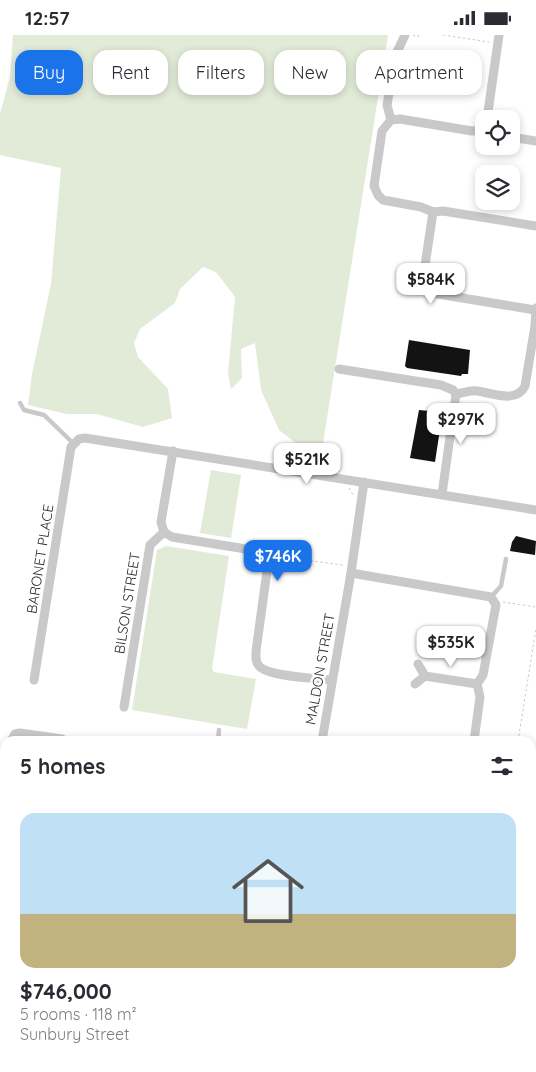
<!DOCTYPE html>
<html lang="en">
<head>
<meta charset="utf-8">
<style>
  :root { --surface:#fff; --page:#f2f2f3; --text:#2b2b33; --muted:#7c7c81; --line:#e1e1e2; --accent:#1a73e8 }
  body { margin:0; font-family:Quicksand,sans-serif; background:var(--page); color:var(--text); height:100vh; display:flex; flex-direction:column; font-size:19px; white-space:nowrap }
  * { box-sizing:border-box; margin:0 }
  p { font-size:16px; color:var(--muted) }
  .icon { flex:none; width:28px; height:28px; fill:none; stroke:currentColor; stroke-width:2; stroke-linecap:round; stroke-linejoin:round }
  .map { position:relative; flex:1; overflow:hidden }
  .panel { position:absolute; left:0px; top:701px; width:536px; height:336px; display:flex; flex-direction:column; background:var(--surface); border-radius:15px 15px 0 0; box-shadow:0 2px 8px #0003 }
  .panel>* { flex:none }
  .banner { position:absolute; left:15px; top:15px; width:506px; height:45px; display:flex; gap:10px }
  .fabs { position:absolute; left:475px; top:75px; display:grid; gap:10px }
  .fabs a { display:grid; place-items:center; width:45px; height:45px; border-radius:10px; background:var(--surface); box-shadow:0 2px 8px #0003; font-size:25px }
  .price { position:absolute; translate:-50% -42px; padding:0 11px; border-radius:10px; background:#fff; color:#222; font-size:16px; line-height:32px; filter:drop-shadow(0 1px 2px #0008) }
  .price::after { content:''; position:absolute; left:50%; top:30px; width:15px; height:11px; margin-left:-8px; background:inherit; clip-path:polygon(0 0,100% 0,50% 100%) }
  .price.on { background:var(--accent); color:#fff }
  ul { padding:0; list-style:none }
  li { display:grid; align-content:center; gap:10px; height:265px; padding:0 20px }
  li+li { border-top:1px solid var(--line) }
  li span { display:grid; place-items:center; height:155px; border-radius:15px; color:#555 }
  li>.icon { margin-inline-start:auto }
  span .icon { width:90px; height:90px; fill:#fffc; stroke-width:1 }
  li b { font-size:21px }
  h2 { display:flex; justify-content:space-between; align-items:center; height:60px; padding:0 20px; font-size:21px }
  .tag { padding:0 18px; border-radius:15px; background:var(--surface); box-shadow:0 2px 8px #0003; font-size:18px; line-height:45px }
  .tag.on { background:var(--accent); color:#fff }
  .status { display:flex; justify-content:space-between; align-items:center; height:35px; padding:0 25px; background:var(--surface); direction:ltr }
  .status svg { height:14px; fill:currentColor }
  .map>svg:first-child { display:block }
</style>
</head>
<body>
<div class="status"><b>12:57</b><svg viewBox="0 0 49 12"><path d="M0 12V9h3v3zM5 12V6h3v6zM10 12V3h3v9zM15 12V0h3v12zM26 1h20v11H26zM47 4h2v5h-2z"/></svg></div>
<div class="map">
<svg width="536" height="1037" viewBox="0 0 536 1037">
  <rect width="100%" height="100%" fill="#fff"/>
  <g fill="#e2ebd8">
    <path d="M 13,0 L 388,0 L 320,427 L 279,395 L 261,355 L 255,308 L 241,314 L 242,343 L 231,354 L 228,338 L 235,262 L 216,237 L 203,232 L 180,254 L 175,268 L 140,294 L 134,308 L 138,322 L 168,354 L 172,383 L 143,392 L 97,379 L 67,379 L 28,370 L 32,339 L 51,249 L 61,133 L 0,120 L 0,79 L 10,41 Z"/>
    <path d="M 211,435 L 241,440 L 231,503 L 200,498 Z"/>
    <path d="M 166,511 L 229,521 L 212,634 L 214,637 L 256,644 L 247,694 L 132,675 L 157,515 Z"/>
  </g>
  <g fill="#131313">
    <path d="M 409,305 L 470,315 L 468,339 L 462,339 L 461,341 L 407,333 L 405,331 Z"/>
    <path d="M 419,375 L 440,377 L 439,381 L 442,381 L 435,427 L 410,423 Z"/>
    <path d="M 516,501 L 536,506 L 535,520 L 510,516 L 512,507 Z"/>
  </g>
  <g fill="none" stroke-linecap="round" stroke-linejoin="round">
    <g stroke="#c9c9c9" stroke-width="1" stroke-dasharray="2.5 2.5" stroke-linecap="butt">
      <path d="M 413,0 L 418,2 L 419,0"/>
      <path d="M 443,0 L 489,7"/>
      <path d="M 349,453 L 353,460"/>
      <path d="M 276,524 L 282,522 L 343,530"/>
      <path d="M 503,567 L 536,572"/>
      <path d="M 518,706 L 536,594"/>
      <path d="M 531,847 L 536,818"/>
      <path d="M 534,899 L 536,900"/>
      <path d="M 531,997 L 536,998"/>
      <path d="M 531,1022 L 536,1023"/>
      <path d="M 476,1032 L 477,1037"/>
    </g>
    <g stroke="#c9c9c9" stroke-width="4.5">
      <path d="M 20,368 L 24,375 L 44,380 L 73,408"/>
      <path d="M 491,562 L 501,551 L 506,524"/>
      <path d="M 218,706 L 219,695"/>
    </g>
    <g stroke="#c9c9c9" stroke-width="9">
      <path d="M 487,84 L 499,0"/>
      <path d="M 391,85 L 387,70 L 396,19 L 405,0"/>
      <path d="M 484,95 L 472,96 L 400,84 L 391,85 L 382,96 L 374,151 L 378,160 L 383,165 L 421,172 L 433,177 L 443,176 L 536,191"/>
      <path d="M 511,102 L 536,106"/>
      <path d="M 433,177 L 423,244 L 425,252 L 432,258 L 535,275"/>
      <path d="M 339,334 L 441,350 L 453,355 L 456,359 C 463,358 470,355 477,356 C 493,358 516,369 525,351 L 535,291 L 536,273"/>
      <path d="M 442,459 L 456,359"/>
      <path d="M 164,497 L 172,502 L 258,516 L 266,522 L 268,529 L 256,616 C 256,622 255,626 259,631 C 269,642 316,643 331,645"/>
      <path d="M 351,538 L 491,562 L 496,570 L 483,640 L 477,649 L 480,662 L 474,706"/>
      <path d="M 418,629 L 425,641 L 477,649"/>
      <path d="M 34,645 L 71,412 L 79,404 L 85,403 L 536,475"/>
      <path d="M 415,649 L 425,641"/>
      <path d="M 124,672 L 150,510 L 164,497 L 161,487 L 173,416"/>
      <path d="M 11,706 L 15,699 L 20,698 L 62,704 L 65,706"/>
      <path d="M 322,706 L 351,538 L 364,447"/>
      <path d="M 0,779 L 5,747"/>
      <path d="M 0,863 L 5,864"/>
      <path d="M 0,994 L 5,995"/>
      <path d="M 531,1008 L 536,1008"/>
      <path d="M 143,1032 L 144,1037"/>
      <path d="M 386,1032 L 388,1037"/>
      <path d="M 38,1037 L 39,1032"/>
    </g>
    <g stroke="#b6b6b6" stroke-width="11">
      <path d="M 531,784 L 536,756"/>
      <path d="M 0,916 L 5,917"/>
      <path d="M 0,932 L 5,933"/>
      <path d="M 207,1032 L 208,1037"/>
      <path d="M 222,1032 L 223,1037"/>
    </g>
  </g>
  <g text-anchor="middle" stroke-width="5" stroke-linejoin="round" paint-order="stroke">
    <g font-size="14" fill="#2c2c2c" stroke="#fff">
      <text transform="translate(40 524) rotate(-81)" y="5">BARONET PLACE</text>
      <text transform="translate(127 568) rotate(-81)" y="5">BILSON STREET</text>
      <text transform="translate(320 634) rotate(-80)" y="5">MALDON STREET</text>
    </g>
  </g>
</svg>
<div class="fabs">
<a><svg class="icon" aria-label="locate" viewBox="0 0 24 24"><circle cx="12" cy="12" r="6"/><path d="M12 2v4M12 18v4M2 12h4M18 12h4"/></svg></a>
<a><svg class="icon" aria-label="layers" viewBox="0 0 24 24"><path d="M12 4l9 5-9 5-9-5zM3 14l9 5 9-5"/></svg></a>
</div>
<b class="price" style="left:431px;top:270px">$584K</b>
<b class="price" style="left:461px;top:410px">$297K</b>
<b class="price" style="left:307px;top:450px">$521K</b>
<b class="price on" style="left:278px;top:547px">$746K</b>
<b class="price" style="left:451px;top:633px">$535K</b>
<div class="banner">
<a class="tag on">Buy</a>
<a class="tag">Rent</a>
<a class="tag">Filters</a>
<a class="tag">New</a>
<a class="tag">Apartment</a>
</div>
<section class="panel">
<h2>5 homes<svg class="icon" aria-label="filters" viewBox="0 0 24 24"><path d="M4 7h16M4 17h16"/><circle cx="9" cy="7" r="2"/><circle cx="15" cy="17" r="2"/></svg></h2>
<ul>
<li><span style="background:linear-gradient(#bfe0f5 65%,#c2b280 0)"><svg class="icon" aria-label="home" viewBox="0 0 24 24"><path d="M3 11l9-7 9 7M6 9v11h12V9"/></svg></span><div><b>$746,000</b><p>5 rooms · 118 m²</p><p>Sunbury Street</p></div></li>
</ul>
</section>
</div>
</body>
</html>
